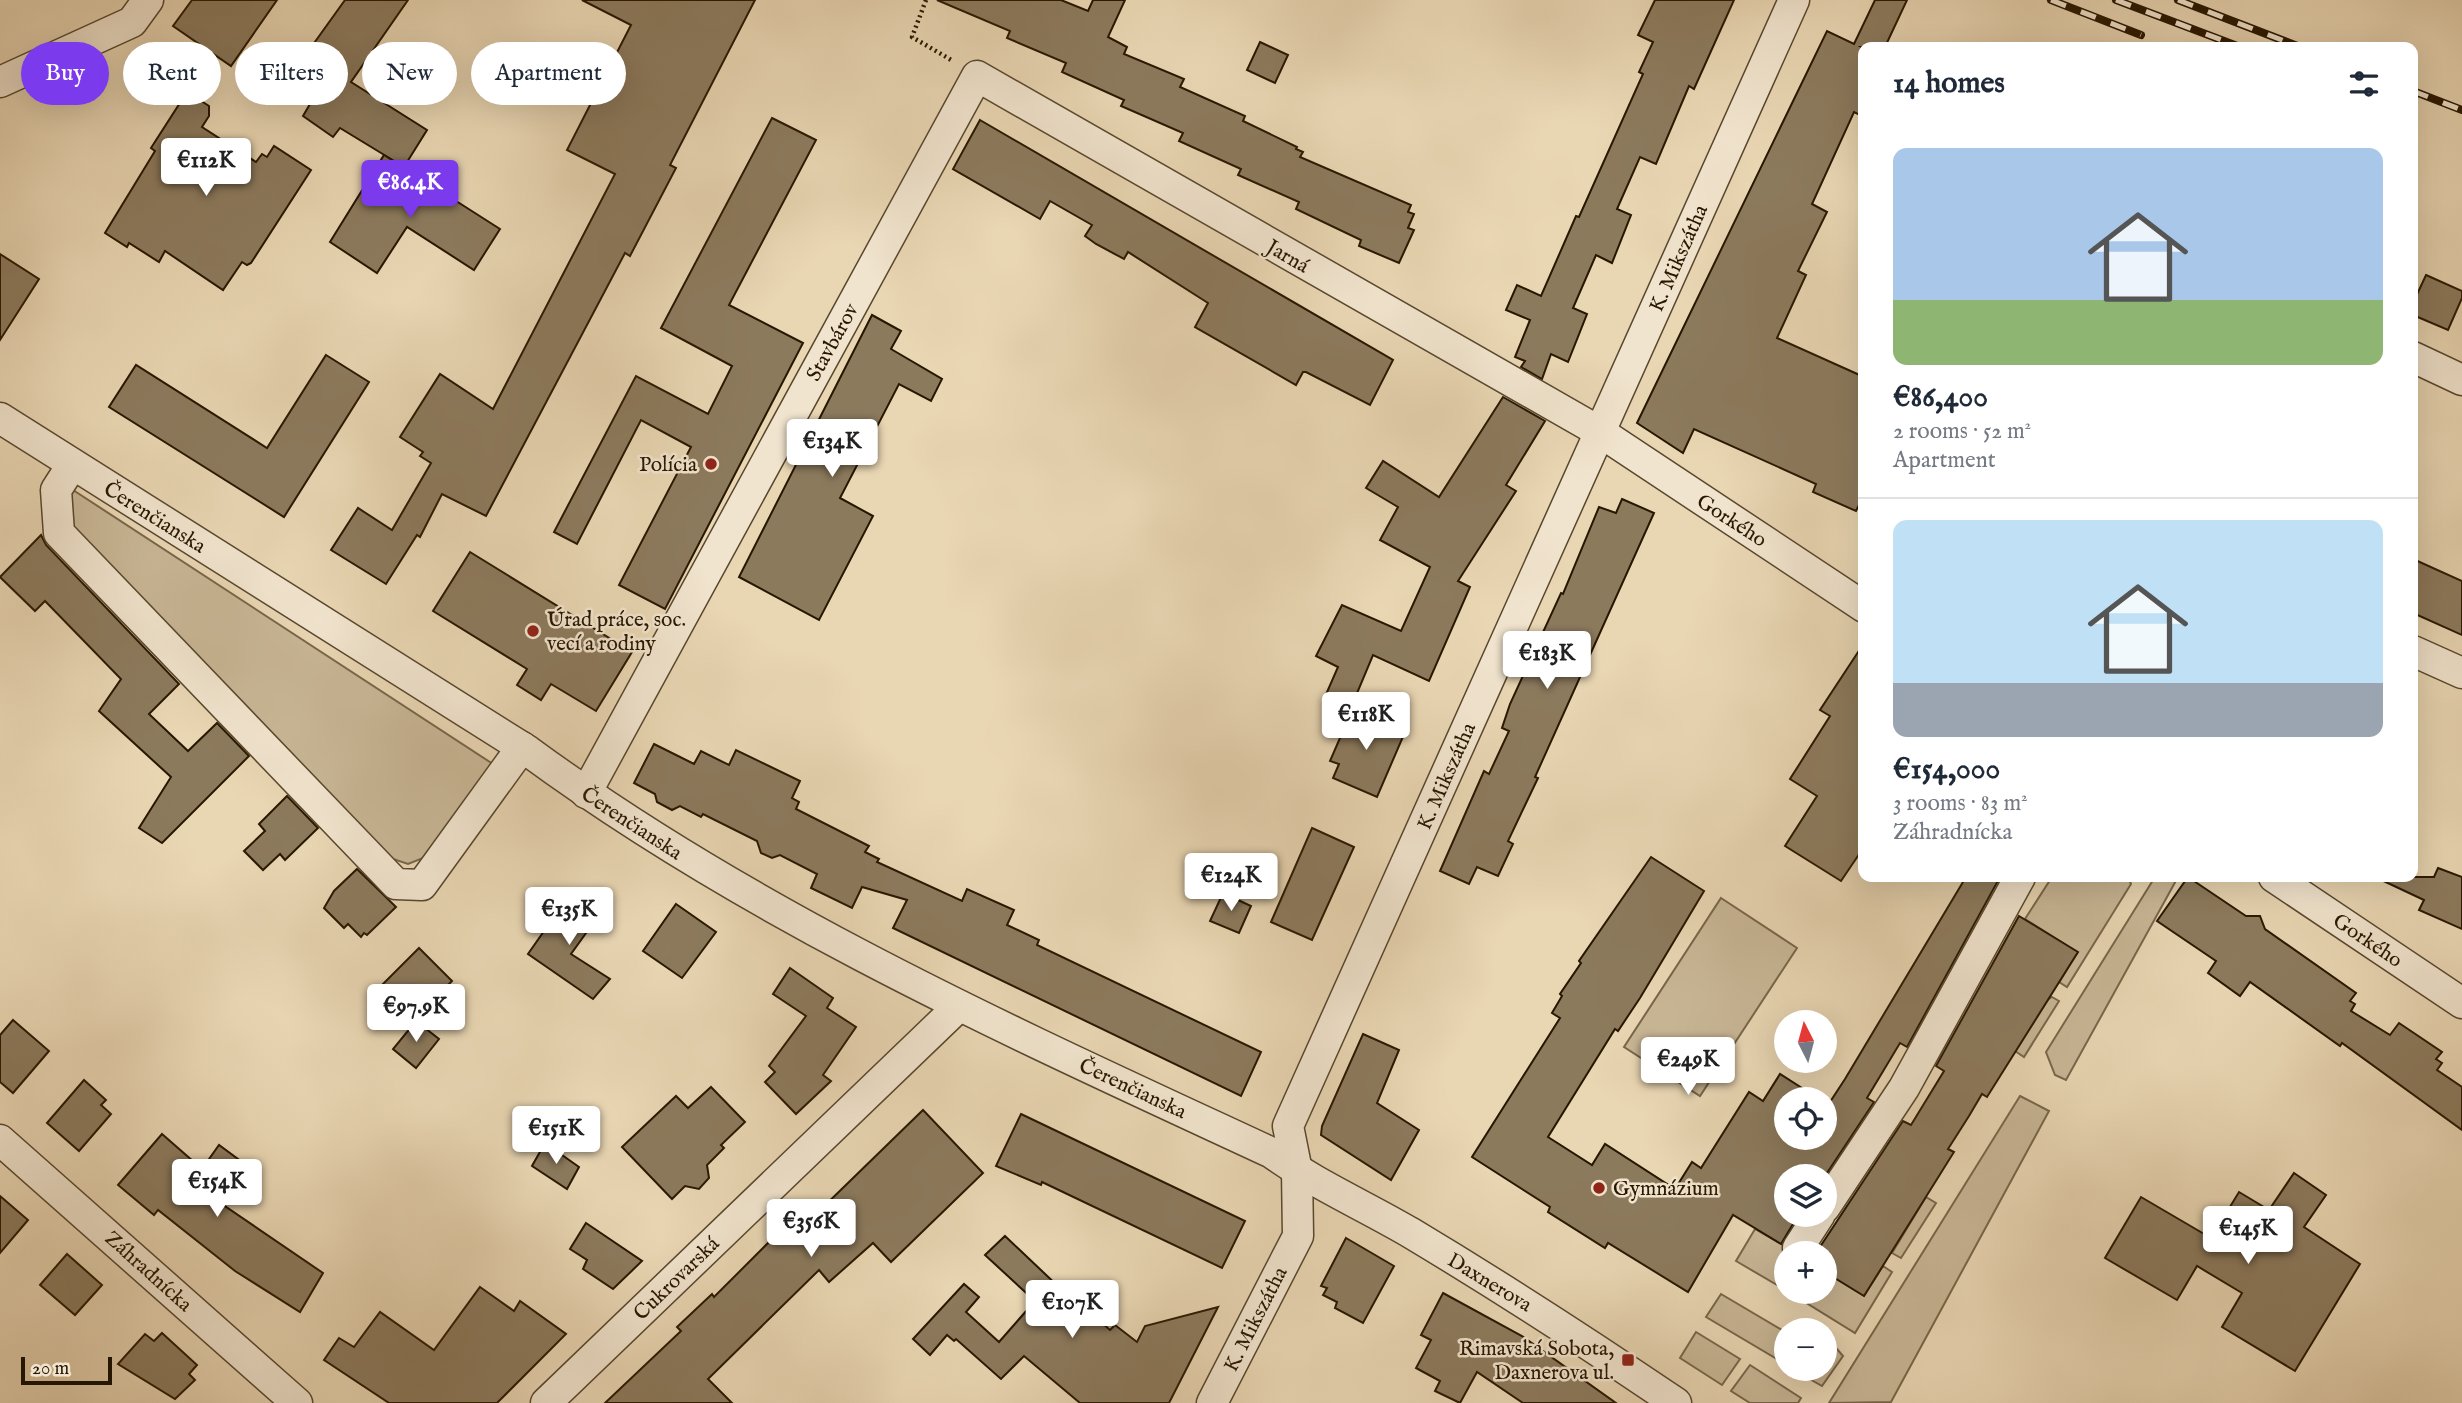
<!DOCTYPE html>
<html lang="en">
<head>
<meta charset="utf-8">
<style>
  :root { --surface:#fff; --page:#f2f2f3; --text:#1f2937; --muted:#747a83; --line:#e0e1e3; --accent:#7c3aed }
  body { margin:0; font-family:"IM FELL English",serif; background:var(--page); color:var(--text); height:100vh; display:flex; flex-direction:column; font-size:26px; white-space:nowrap }
  * { box-sizing:border-box; margin:0 }
  p { font-size:23px; color:var(--muted) }
  .icon { flex:none; width:38px; height:38px; fill:none; stroke:currentColor; stroke-width:2; stroke-linecap:round; stroke-linejoin:round }
  .map { position:relative; flex:1; overflow:hidden }
  .details { position:absolute; left:1858px; top:42px; width:560px; height:840px; display:flex; flex-direction:column; background:var(--surface); border-radius:14px; box-shadow:0 7px 28px #0002 }
  .details>* { flex:none }
  .guide { position:absolute; left:21px; top:42px; width:665px; height:63px; display:flex; gap:14px }
  .needle { width:46px; rotate:354deg }
  .buttons { position:absolute; left:1774px; top:1010px; display:grid; gap:14px }
  .buttons a { display:grid; place-items:center; width:63px; height:63px; border-radius:50%; background:var(--surface); box-shadow:0 7px 28px #0002; font-size:35px }
  .scale { position:absolute; left:21px; bottom:18px; width:91px; box-sizing:border-box; padding-left:7px; border:4px solid #281700; border-top:0; font-size:19px; line-height:24px; white-space:nowrap; color:#281700; -webkit-text-stroke:5px #f1e4ce; paint-order:stroke }
  .price { position:absolute; translate:-50% -60px; padding:0 16px; border-radius:7px; background:#fff; color:#222; font-size:23px; line-height:46px; filter:drop-shadow(0 2px 4px #0008) }
  .price::after { content:''; position:absolute; left:50%; top:42px; width:21px; height:16px; margin-left:-10px; background:inherit; clip-path:polygon(0 0,100% 0,50% 100%) }
  .price.selected { background:var(--accent); color:#fff }
  ul { padding:0; list-style:none }
  li { display:grid; align-content:center; gap:14px; height:371px; padding:0 35px }
  li+li { border-top:2px solid var(--line) }
  li span { display:grid; place-items:center; height:217px; border-radius:14px; color:#555 }
  li>.icon { margin-inline-start:auto }
  span .icon { width:126px; height:126px; fill:#fffc; stroke-width:1 }
  li b { font-size:30px }
  h2 { display:flex; justify-content:space-between; align-items:center; height:84px; padding:0 35px; font-size:30px }
  .chip { padding:0 24px; border-radius:32px; background:var(--surface); box-shadow:0 7px 28px #0002; font-size:24px; line-height:63px }
  .chip.selected { background:var(--accent); color:#fff }
  .map>svg:first-child { display:block }
</style>
</head>
<body>
<div class="map">
<svg width="2462" height="1403" viewBox="0 0 2462 1403">
  <rect width="100%" height="100%" fill="#e9d6b3"/>
  <filter id="stains"><feTurbulence type="fractalNoise" baseFrequency=".00286" numOctaves="4"/><feColorMatrix values="0 0 0 0 .2 0 0 0 0 .09 0 0 0 0 .02 0 0 0 .5 -.17"/></filter>
  <radialGradient id="worn" r=".72"><stop offset=".6" stop-color="#630" stop-opacity="0"/><stop offset="1" stop-color="#630" stop-opacity=".3"/></radialGradient>
  <g fill="#c8b695" stroke="#78664a" stroke-width="2">
    <path d="M 70,488 L 496,766 L 436,853 L 408,864 L 381,855 L 74,528 L 67,506 Z"/>
    <path d="M 2052,877 L 2128,877 L 2131,884 L 2067,987 L 2059,982 L 2077,952 L 2025,919 Z"/>
    <path d="M 2155,877 L 2178,877 L 2066,1080 L 2055,1075 L 2046,1052 Z"/>
    <path d="M 1721,898 L 1797,948 L 1700,1096 L 1624,1047 Z"/>
    <path d="M 2052,997 L 2059,1001 L 2024,1057 L 2015,1051 L 2047,1000 Z"/>
    <path d="M 2020,1096 L 2049,1111 L 1891,1402 L 1829,1403 Z"/>
    <path d="M 1926,1197 L 1936,1203 L 1901,1258 L 1892,1253 Z"/>
    <path d="M 1755,1229 L 1797,1253 L 1787,1253 L 1787,1271 L 1777,1285 L 1736,1261 Z"/>
    <path d="M 1883,1266 L 1892,1272 L 1855,1333 L 1792,1294 L 1825,1292 L 1825,1272 L 1864,1296 Z"/>
    <path d="M 1721,1294 L 1787,1333 L 1787,1365 L 1706,1317 Z"/>
    <path d="M 1696,1332 L 1740,1359 L 1722,1385 L 1680,1358 Z"/>
    <path d="M 1837,1349 L 1843,1356 L 1822,1386 L 1792,1369 L 1825,1368 L 1825,1357 Z"/>
    <path d="M 1750,1365 L 1801,1398 L 1798,1403 L 1750,1403 L 1731,1391 Z"/>
  </g>
  <g fill="#8c7a5d" stroke="#281700" stroke-width="2">
    <path d="M 192,0 L 277,0 L 231,66 L 173,26 Z"/>
    <path d="M 345,0 L 408,0 L 351,82 L 427,130 L 404,167 L 340,128 L 333,137 L 303,116 L 310,104 L 284,85 Z"/>
    <path d="M 582,0 L 755,0 L 670,165 L 676,168 L 630,256 L 625,253 L 486,516 L 442,494 L 420,537 L 417,535 L 386,584 L 331,550 L 358,508 L 392,530 L 431,463 L 420,456 L 423,452 L 400,437 L 440,374 L 493,409 L 615,174 L 567,150 L 631,25 Z"/>
    <path d="M 937,0 L 1061,0 L 1088,11 L 1093,0 L 1125,0 L 1108,37 L 1127,47 L 1124,54 L 1184,79 L 1180,87 L 1245,116 L 1243,121 L 1297,147 L 1296,149 L 1303,152 L 1300,157 L 1411,205 L 1408,212 L 1414,214 L 1408,228 L 1414,230 L 1399,263 L 1359,246 L 1361,240 L 1296,209 L 1299,202 L 1238,175 L 1241,169 L 1179,141 L 1183,133 L 1121,106 L 1124,100 L 1062,72 L 1066,63 L 1007,38 L 1010,31 Z"/>
    <path d="M 1655,0 L 1734,0 L 1694,89 L 1689,86 L 1656,164 L 1640,157 L 1617,209 L 1631,215 L 1612,263 L 1596,255 L 1573,308 L 1587,314 L 1568,362 L 1551,354 L 1542,379 L 1521,367 L 1525,361 L 1515,357 L 1530,320 L 1506,310 L 1517,285 L 1541,296 L 1576,216 L 1579,217 L 1643,74 L 1639,72 L 1653,42 L 1638,35 Z"/>
    <path d="M 1875,0 L 1907,0 L 1885,47 L 1861,47 L 1864,49 L 1864,117 L 1854,112 L 1812,204 L 1827,212 L 1798,271 L 1806,275 L 1777,338 L 1864,377 L 1864,495 L 1856,511 L 1813,492 L 1816,484 L 1694,429 L 1683,453 L 1637,423 L 1827,31 L 1854,44 Z"/>
    <path d="M 1260,42 L 1288,55 L 1275,83 L 1247,70 Z"/>
    <path d="M 187,92 L 209,106 L 209,116 L 202,127 L 256,162 L 262,154 L 267,157 L 274,146 L 311,170 L 251,263 L 247,265 L 242,262 L 223,290 L 165,251 L 159,262 L 129,243 L 127,247 L 105,233 L 155,151 L 151,148 Z"/>
    <path d="M 772,118 L 816,140 L 729,305 L 803,343 L 665,609 L 619,585 L 691,447 L 641,420 L 577,544 L 554,532 L 636,376 L 708,414 L 732,366 L 661,328 Z"/>
    <path d="M 980,120 L 1393,360 L 1370,405 L 1306,372 L 1303,372 L 1296,385 L 1195,327 L 1208,303 L 1128,252 L 1124,259 L 1096,244 L 1085,236 L 1092,225 L 1050,201 L 1040,219 L 953,169 Z"/>
    <path d="M 384,155 L 500,229 L 474,270 L 407,227 L 377,273 L 330,242 Z"/>
    <path d="M 0,254 L 39,279 L 0,340 Z"/>
    <path d="M 2426,275 L 2462,291 L 2462,298 L 2448,330 L 2413,315 L 2413,303 Z"/>
    <path d="M 872,315 L 901,331 L 891,349 L 942,379 L 931,401 L 899,384 L 840,498 L 873,516 L 819,620 L 739,577 Z"/>
    <path d="M 326,355 L 369,382 L 284,517 L 109,407 L 136,365 L 267,448 Z"/>
    <path d="M 1503,397 L 1545,421 L 1506,485 L 1516,491 L 1458,581 L 1470,587 L 1429,681 L 1373,655 L 1350,710 L 1324,699 L 1338,667 L 1316,656 L 1342,605 L 1401,631 L 1430,567 L 1380,540 L 1398,507 L 1366,488 L 1383,461 L 1439,497 Z"/>
    <path d="M 1622,499 L 1654,513 L 1535,777 L 1538,778 L 1508,841 L 1513,844 L 1498,876 L 1477,867 L 1469,884 L 1440,871 L 1484,771 L 1489,774 L 1509,731 L 1502,728 L 1510,704 L 1561,593 L 1563,594 L 1599,507 L 1616,513 Z"/>
    <path d="M 41,535 L 46,545 L 179,684 L 149,714 L 188,751 L 217,723 L 249,756 L 162,843 L 139,828 L 171,777 L 99,711 L 121,679 L 45,601 L 35,611 L 0,577 Z"/>
    <path d="M 470,552 L 632,652 L 596,711 L 551,684 L 541,700 L 517,685 L 527,669 L 433,611 Z"/>
    <path d="M 2413,559 L 2462,581 L 2462,635 L 2413,613 Z"/>
    <path d="M 1864,643 L 1864,847 L 1841,881 L 1785,846 L 1817,796 L 1790,779 L 1830,716 L 1820,710 Z"/>
    <path d="M 1353,708 L 1405,732 L 1377,797 L 1333,778 L 1339,764 L 1330,761 Z"/>
    <path d="M 654,744 L 694,764 L 701,751 L 729,765 L 736,750 L 800,781 L 792,798 L 799,802 L 796,809 L 869,846 L 865,852 L 879,859 L 877,862 L 962,901 L 967,889 L 1014,910 L 1007,925 L 1039,940 L 1037,945 L 1261,1052 L 1241,1096 L 893,928 L 907,900 L 862,887 L 852,908 L 811,888 L 817,874 L 780,855 L 772,858 L 761,853 L 757,841 L 703,814 L 701,817 L 680,806 L 672,810 L 657,802 L 655,794 L 634,783 Z"/>
    <path d="M 287,796 L 318,828 L 285,860 L 280,854 L 263,870 L 244,851 L 265,831 L 259,824 Z"/>
    <path d="M 1312,828 L 1354,847 L 1312,940 L 1271,922 Z"/>
    <path d="M 1651,857 L 1704,891 L 1640,998 L 1618,1031 L 1615,1029 L 1548,1137 L 1592,1165 L 1605,1144 L 1675,1189 L 1692,1162 L 1701,1168 L 1749,1092 L 1763,1101 L 1780,1074 L 1819,1099 L 1787,1099 L 1787,1138 L 1825,1138 L 1825,1103 L 1828,1105 L 1845,1079 L 1966,877 L 2000,877 L 1907,1047 L 1900,1043 L 1867,1098 L 1874,1102 L 1825,1176 L 1787,1176 L 1787,1214 L 1799,1214 L 1781,1244 L 1733,1215 L 1688,1292 L 1608,1243 L 1605,1248 L 1548,1212 L 1550,1207 L 1472,1157 L 1560,1018 L 1552,1013 L 1562,996 L 1560,994 L 1581,963 L 1579,961 Z"/>
    <path d="M 2438,868 L 2462,877 L 2462,929 L 2419,910 L 2424,900 L 2375,877 L 2434,877 Z"/>
    <path d="M 357,869 L 396,907 L 367,935 L 364,933 L 361,937 L 348,924 L 344,928 L 324,908 L 334,891 Z"/>
    <path d="M 2188,877 L 2246,916 L 2260,916 L 2265,929 L 2356,993 L 2350,1001 L 2355,1004 L 2351,1011 L 2390,1035 L 2399,1023 L 2442,1052 L 2436,1059 L 2442,1063 L 2437,1070 L 2462,1087 L 2462,1130 L 2342,1043 L 2340,1046 L 2250,982 L 2240,996 L 2208,973 L 2216,961 L 2157,921 Z"/>
    <path d="M 1223,893 L 1251,906 L 1239,933 L 1210,921 Z"/>
    <path d="M 570,894 L 599,915 L 571,954 L 610,979 L 593,999 L 528,954 Z"/>
    <path d="M 676,904 L 716,932 L 682,978 L 643,951 Z"/>
    <path d="M 2019,916 L 2078,952 L 1987,1097 L 1982,1094 L 1969,1116 L 1948,1149 L 1954,1152 L 1864,1296 L 1825,1272 L 1825,1253 L 1816,1253 L 1903,1121 L 1911,1125 L 1944,1071 L 1936,1066 Z"/>
    <path d="M 419,948 L 452,981 L 417,1016 L 383,984 Z"/>
    <path d="M 790,968 L 833,998 L 827,1008 L 856,1027 L 823,1075 L 831,1081 L 796,1114 L 765,1082 L 775,1072 L 769,1066 L 806,1016 L 773,994 Z"/>
    <path d="M 13,1020 L 49,1051 L 13,1093 L 0,1082 L 0,1035 Z"/>
    <path d="M 416,1021 L 439,1039 L 416,1068 L 393,1049 Z"/>
    <path d="M 1363,1034 L 1399,1050 L 1377,1103 L 1419,1130 L 1391,1180 L 1321,1135 L 1322,1126 Z"/>
    <path d="M 84,1080 L 106,1100 L 101,1105 L 111,1114 L 79,1151 L 47,1123 Z"/>
    <path d="M 711,1087 L 745,1122 L 721,1145 L 724,1148 L 707,1165 L 709,1178 L 699,1189 L 685,1186 L 672,1199 L 622,1147 L 676,1096 L 688,1108 Z"/>
    <path d="M 923,1110 L 983,1173 L 891,1262 L 873,1243 L 829,1282 L 819,1270 L 708,1379 L 732,1403 L 605,1403 L 681,1331 L 677,1327 L 712,1294 L 714,1297 L 804,1207 L 813,1217 Z"/>
    <path d="M 1021,1114 L 1245,1221 L 1222,1268 L 1042,1182 L 1041,1185 L 996,1166 Z"/>
    <path d="M 162,1134 L 202,1169 L 219,1145 L 242,1162 L 216,1200 L 323,1273 L 300,1312 L 235,1271 L 158,1210 L 154,1215 L 118,1185 Z"/>
    <path d="M 545,1143 L 579,1167 L 567,1189 L 532,1166 Z"/>
    <path d="M 2294,1173 L 2326,1195 L 2304,1227 L 2360,1264 L 2295,1371 L 2222,1327 L 2242,1293 L 2197,1266 L 2177,1300 L 2105,1258 L 2141,1197 L 2211,1238 L 2239,1192 L 2269,1210 Z"/>
    <path d="M 0,1196 L 28,1220 L 0,1253 Z"/>
    <path d="M 586,1223 L 642,1261 L 613,1289 L 583,1269 L 587,1260 L 570,1249 Z"/>
    <path d="M 1005,1236 L 1081,1308 L 1083,1306 L 1110,1330 L 1115,1325 L 1137,1342 L 1145,1326 L 1218,1307 L 1169,1403 L 1080,1403 L 1024,1356 L 1001,1379 L 956,1339 L 954,1341 L 947,1335 L 930,1355 L 913,1339 L 964,1284 L 979,1297 L 966,1312 L 999,1342 L 1035,1301 L 985,1255 Z"/>
    <path d="M 1346,1238 L 1394,1266 L 1363,1323 L 1335,1308 L 1337,1302 L 1323,1295 L 1327,1288 L 1321,1286 Z"/>
    <path d="M 67,1254 L 102,1285 L 75,1315 L 40,1285 Z"/>
    <path d="M 480,1287 L 514,1311 L 520,1301 L 566,1334 L 497,1403 L 389,1403 L 324,1360 L 339,1338 L 354,1347 L 380,1312 L 434,1350 Z"/>
    <path d="M 1443,1293 L 1522,1336 L 1616,1403 L 1523,1403 L 1477,1372 L 1460,1403 L 1435,1391 L 1440,1381 L 1416,1368 L 1431,1340 L 1421,1335 Z"/>
    <path d="M 162,1333 L 197,1365 L 189,1374 L 195,1380 L 175,1399 L 118,1364 L 145,1334 L 154,1341 Z"/>
  </g>
  <g fill="none" stroke-linecap="round" stroke-linejoin="round">
    <defs>
      <g id="minor">
        <path d="M 0,82 L 132,22 L 148,0"/>
        <path d="M 2413,357 L 2462,380"/>
        <path d="M 0,418 L 528,751 C 757,919 1016,1034 1272,1153 C 1315,1184 1365,1206 1411,1233 C 1501,1287 1589,1344 1676,1403"/>
        <path d="M 72,465 L 56,490 L 59,533 L 396,884 L 422,885 L 522,747"/>
        <path d="M 2413,651 L 2462,673"/>
        <path d="M 586,793 L 977,76 L 1600,432 L 1864,607"/>
        <path d="M 2274,877 L 2462,1003"/>
        <path d="M 0,1140 L 297,1403"/>
        <path d="M 1825,1207 L 1904,1088 L 2020,877"/>
        <path d="M 1798,1248 L 1820,1214"/>
        <path d="M 546,1403 L 958,1007"/>
        <path d="M 1212,1403 L 1298,1236 L 1297,1171 L 1288,1126 L 1794,0"/>
      </g>
    </defs>
    <use href="#minor" stroke="#58472d" stroke-width="33"/>
    <path stroke="#281700" stroke-width="4.5" stroke-dasharray="2 3.5" stroke-linecap="butt" d="M 926,0 L 912,37 L 953,61"/>
    <use href="#minor" stroke="#f1e4ce" stroke-width="30"/>
    <defs>
      <g id="rail">
        <path d="M 2051,0 L 2141,35"/>
        <path d="M 2116,0 L 2240,47"/>
        <path d="M 2178,0 L 2300,47"/>
        <path d="M 2413,91 L 2462,110"/>
      </g>
    </defs>
    <use href="#rail" stroke="#281700" stroke-width="8"/>
    <use href="#rail" stroke="#f1e4ce" stroke-width="5" stroke-dasharray="16" stroke-linecap="butt"/>
  </g>
  <g fill="#8f2418" stroke="#f1e4ce" stroke-width="2.5">
    <circle cx="711" cy="464" r="7"/>
    <circle cx="533" cy="631" r="7"/>
    <circle cx="1599" cy="1188" r="7"/>
    <rect x="1621" y="1353" width="14" height="14" rx="3.5"/>
  </g>
  <g text-anchor="middle" stroke-width="5" stroke-linejoin="round" paint-order="stroke">
    <g font-size="21" fill="#281700" stroke="#f1e4ce">
      <text transform="translate(1288 256) rotate(30)" y="7">Jarná</text>
      <text transform="translate(1678 258) rotate(-66)" y="7">K. Mikszátha</text>
      <text transform="translate(832 342) rotate(-61)" y="7">Stavbárov</text>
      <text transform="translate(155 517) rotate(32)" y="7">Čerenčianska</text>
      <text transform="translate(1732 520) rotate(33)" y="7">Gorkého</text>
      <text transform="translate(1446 776) rotate(-66)" y="7">K. Mikszátha</text>
      <text transform="translate(632 823) rotate(33)" y="7">Čerenčianska</text>
      <text transform="translate(2368 940) rotate(34)" y="7">Gorkého</text>
      <text transform="translate(1133 1088) rotate(25)" y="7">Čerenčianska</text>
      <text transform="translate(149 1271) rotate(42)" y="7">Záhradnícka</text>
      <text transform="translate(676 1278) rotate(-44)" y="7">Cukrovarská</text>
      <text transform="translate(1490 1282) rotate(31)" y="7">Daxnerova</text>
      <text transform="translate(1255 1319) rotate(-63)" y="7">K. Mikszátha</text>
    </g>
    <g font-size="21" fill="#281700" stroke="#f1e4ce" text-anchor="end">
      <text x="697" y="471">Polícia</text>
      <text x="547" y="626" text-anchor="start">Úrad práce, soc.<tspan x="547" dy="24">vecí a rodiny</tspan></text>
      <text x="1613" y="1195" text-anchor="start">Gymnázium</text>
      <text x="1614" y="1355">Rimavská Sobota,<tspan x="1614" dy="24">Daxnerova ul.</tspan></text>
    </g>
  </g>
  <rect width="100%" height="100%" filter="url(#stains)"/>
  <rect width="100%" height="100%" fill="url(#worn)"/>
</svg>
<div class="buttons">
<a><svg class="needle" viewBox="-14 -14 28 28"><path d="M0-13l5 13h-10z" fill="#e53935"/><path d="M0 13l5-13h-10z" fill="#747a83"/></svg></a>
<a><svg class="icon" aria-label="locate" viewBox="0 0 24 24"><circle cx="12" cy="12" r="6"/><path d="M12 2v4M12 18v4M2 12h4M18 12h4"/></svg></a>
<a><svg class="icon" aria-label="layers" viewBox="0 0 24 24"><path d="M12 4l9 5-9 5-9-5zM3 14l9 5 9-5"/></svg></a>
<a>+</a>
<a>−</a>
</div>
<div class="scale">20 m</div>
<b class="price" style="left:206px;top:198px">€112K</b>
<b class="price selected" style="left:410px;top:220px">€86.4K</b>
<b class="price" style="left:832px;top:479px">€134K</b>
<b class="price" style="left:1547px;top:691px">€183K</b>
<b class="price" style="left:1366px;top:752px">€118K</b>
<b class="price" style="left:1231px;top:913px">€124K</b>
<b class="price" style="left:569px;top:947px">€135K</b>
<b class="price" style="left:416px;top:1044px">€97.9K</b>
<b class="price" style="left:1688px;top:1097px">€249K</b>
<b class="price" style="left:556px;top:1166px">€151K</b>
<b class="price" style="left:217px;top:1219px">€154K</b>
<b class="price" style="left:811px;top:1259px">€356K</b>
<b class="price" style="left:2248px;top:1266px">€145K</b>
<b class="price" style="left:1072px;top:1340px">€107K</b>
<div class="guide">
<a class="chip selected">Buy</a>
<a class="chip">Rent</a>
<a class="chip">Filters</a>
<a class="chip">New</a>
<a class="chip">Apartment</a>
</div>
<section class="details">
<h2>14 homes<svg class="icon" aria-label="filters" viewBox="0 0 24 24"><path d="M4 7h16M4 17h16"/><circle cx="9" cy="7" r="2"/><circle cx="15" cy="17" r="2"/></svg></h2>
<ul>
<li><span style="background:linear-gradient(#a9c7e8 70%,#8fb573 0)"><svg class="icon" aria-label="home" viewBox="0 0 24 24"><path d="M3 11l9-7 9 7M6 9v11h12V9"/></svg></span><div><b>€86,400</b><p>2 rooms · 52 m²</p><p>Apartment</p></div></li>
<li><span style="background:linear-gradient(#bfe0f5 75%,#9aa5b1 0)"><svg class="icon" aria-label="home" viewBox="0 0 24 24"><path d="M3 11l9-7 9 7M6 9v11h12V9"/></svg></span><div><b>€154,000</b><p>3 rooms · 83 m²</p><p>Záhradnícka</p></div></li>
</ul>
</section>
</div>
</body>
</html>
